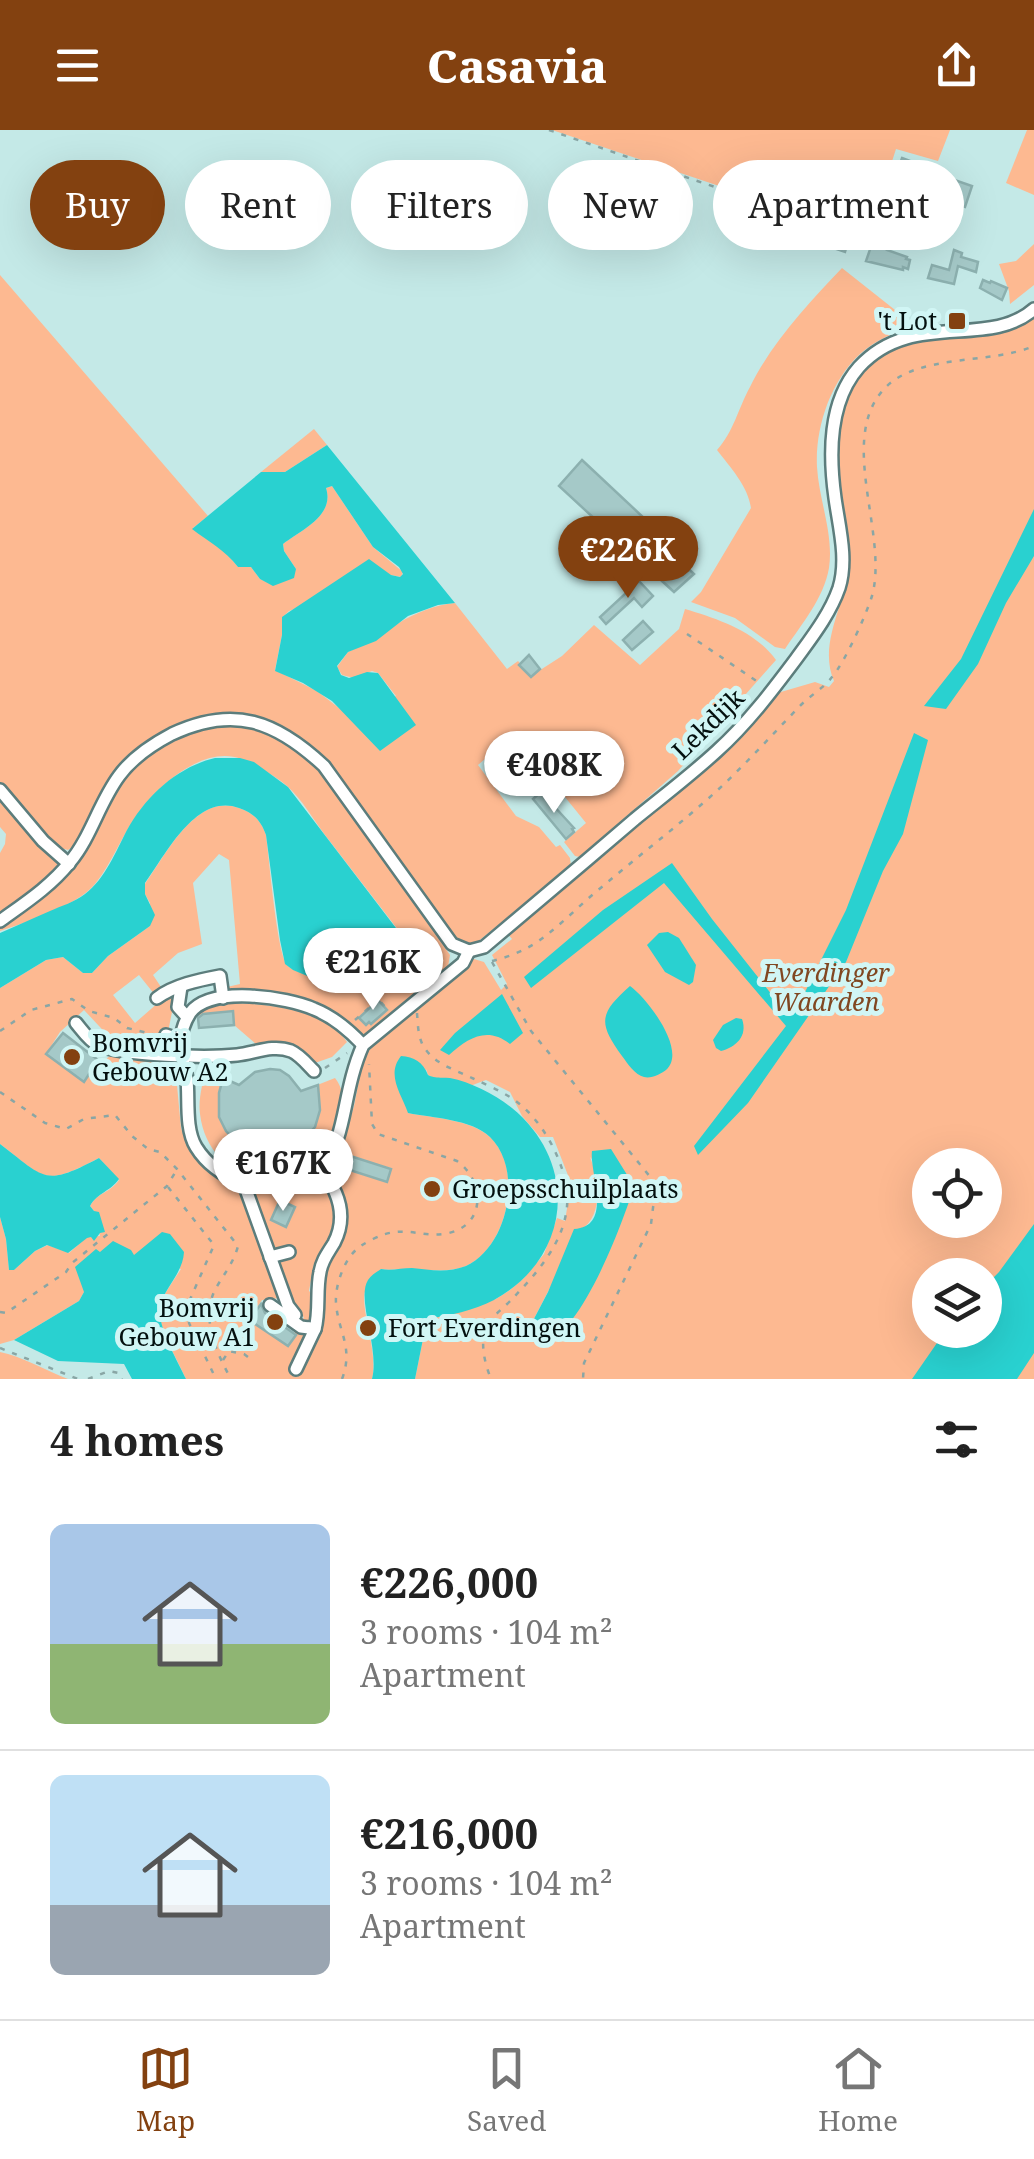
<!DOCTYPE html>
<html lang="en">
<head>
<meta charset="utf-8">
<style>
  :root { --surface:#fff; --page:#f6f6f6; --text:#222; --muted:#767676; --line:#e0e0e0; --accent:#834110 }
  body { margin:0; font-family:"Noto Serif",serif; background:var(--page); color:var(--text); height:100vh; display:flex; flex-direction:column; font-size:38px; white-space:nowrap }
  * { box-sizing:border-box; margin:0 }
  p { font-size:32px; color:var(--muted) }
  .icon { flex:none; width:55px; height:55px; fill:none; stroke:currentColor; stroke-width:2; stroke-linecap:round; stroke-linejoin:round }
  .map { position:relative; height:1249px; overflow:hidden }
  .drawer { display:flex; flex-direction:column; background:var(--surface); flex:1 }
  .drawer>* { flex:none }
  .banner { position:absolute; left:30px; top:30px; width:975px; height:90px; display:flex; gap:20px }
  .fabs { position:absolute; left:912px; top:1018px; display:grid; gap:20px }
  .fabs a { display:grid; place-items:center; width:90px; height:90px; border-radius:50%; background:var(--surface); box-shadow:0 10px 40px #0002; font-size:50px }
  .price { position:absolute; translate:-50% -85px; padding:0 22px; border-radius:35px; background:#fff; color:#222; font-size:32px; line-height:65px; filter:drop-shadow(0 2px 5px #0008) }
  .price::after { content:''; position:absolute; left:50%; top:60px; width:30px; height:22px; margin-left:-15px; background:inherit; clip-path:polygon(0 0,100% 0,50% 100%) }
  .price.active { background:var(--accent); color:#fff }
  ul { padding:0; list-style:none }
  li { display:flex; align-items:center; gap:30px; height:250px; padding:0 50px }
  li+li { border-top:2px solid var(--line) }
  li span { display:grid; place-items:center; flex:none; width:280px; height:200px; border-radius:15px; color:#555 }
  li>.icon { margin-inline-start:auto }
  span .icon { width:120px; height:120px; fill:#fffc; stroke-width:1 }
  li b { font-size:42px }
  h2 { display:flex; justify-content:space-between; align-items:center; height:120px; padding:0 50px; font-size:42px }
  .tag { padding:0 35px; border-radius:45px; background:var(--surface); box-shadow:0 10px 40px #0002; font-size:35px; line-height:90px }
  .tag.active { background:var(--accent); color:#fff }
  header { display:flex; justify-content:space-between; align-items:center; height:130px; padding:0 50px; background:var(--accent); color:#fff; font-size:45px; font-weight:800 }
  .tab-bar { display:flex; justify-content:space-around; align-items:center; height:140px; border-top:2px solid var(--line); background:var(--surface); font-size:28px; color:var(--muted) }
  .tab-bar a { display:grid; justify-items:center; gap:5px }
  .tab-bar .active { color:var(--accent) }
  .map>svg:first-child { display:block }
</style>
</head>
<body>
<header><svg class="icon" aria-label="menu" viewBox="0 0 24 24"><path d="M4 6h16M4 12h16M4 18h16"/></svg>Casavia<svg class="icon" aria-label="share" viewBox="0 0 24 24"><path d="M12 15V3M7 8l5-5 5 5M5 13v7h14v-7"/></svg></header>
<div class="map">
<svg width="1034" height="1249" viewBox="0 0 1034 1249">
  <rect width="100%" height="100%" fill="#c4e9e7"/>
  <g fill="#fdb991" fill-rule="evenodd">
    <path d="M 552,0 L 950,0 L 938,31 L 896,19 L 868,106 Z"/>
    <path d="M 1027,0 L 1034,0 L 1034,65 L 1006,53 Z"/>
    <path d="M 1034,114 L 1034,155 L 1010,174 L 1009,161 L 999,134 L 1016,131 Z"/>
    <path d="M 842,138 L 914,195 C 895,202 876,210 860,224 C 830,252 815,298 817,337 C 819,371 834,404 829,438 C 824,468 801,495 785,519 L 775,517 L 735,488 L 691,472 L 701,462 L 751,378 C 748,356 730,337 717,320 C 734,301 738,279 750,257 C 772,212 808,174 842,138 Z"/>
    <path d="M 0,145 L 208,386 L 193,398 L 223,419 L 238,437 L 251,437 L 260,449 L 273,455 L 296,439 L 284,421 L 283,414 C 301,400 335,386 326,358 L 332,356 L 373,417 L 403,442 L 401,447 L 391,445 L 289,481 L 283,487 L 282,505 L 275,540 L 317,561 L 348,585 L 396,566 L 378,543 L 372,541 L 354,548 L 342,545 L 337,537 L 348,522 C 384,505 413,477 455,473 L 507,539 L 518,531 L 531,546 L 562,526 L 594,495 L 640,535 L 679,499 L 685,479 C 718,489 755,501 776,530 L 678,641 L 580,727 L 575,726 L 564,712 L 586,693 L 514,604 L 478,635 L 516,686 L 539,697 L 556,717 L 560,715 L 570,728 L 571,737 L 476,813 L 458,814 L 334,639 C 289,592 240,566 176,595 C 146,608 124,627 106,654 C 93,673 88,709 68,720 C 45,716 16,673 0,654 Z"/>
    <path d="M 1034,187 L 1034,1249 L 415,1249 L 427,1189 L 496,1169 L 510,1160 L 524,1148 L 544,1124 L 557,1088 L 565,1091 L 571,1053 L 553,1007 L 540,1007 L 522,986 L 510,962 L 486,950 L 470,956 L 448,948 L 435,949 L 428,945 L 426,939 L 408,983 C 433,988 470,989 490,1007 C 524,1039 508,1117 466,1136 C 448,1143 430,1140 412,1139 C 401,1138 392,1141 381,1139 C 376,1145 369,1152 366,1159 C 358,1175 379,1221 372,1249 L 186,1249 C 179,1232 154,1191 160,1174 C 165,1162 174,1150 181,1139 L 138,1124 L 84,1162 L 79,1171 L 14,1210 L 0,1214 L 0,1087 L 6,1109 L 9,1140 L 14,1140 L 35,1121 L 48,1115 L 69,1123 L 87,1107 L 100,1106 L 94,1081 L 90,1076 C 99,1061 109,1064 119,1050 L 99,1028 C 43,1057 47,1050 0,1014 L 0,858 L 46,830 L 63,827 L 83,843 L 92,843 L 108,826 L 150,796 L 150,773 L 145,764 L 145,754 C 165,726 196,662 239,678 C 254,683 261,691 266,705 C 269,727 277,823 287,835 C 295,845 334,850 347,853 L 358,842 L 375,834 L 380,836 L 409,814 C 381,778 353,741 325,705 C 313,689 302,669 287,656 C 278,648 253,633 241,629 C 204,615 159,655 139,682 C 122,704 113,732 95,754 C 77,776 27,792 0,801 L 0,797 L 62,751 L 75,737 L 86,721 L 107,672 L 118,655 L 145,627 L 163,614 L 199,597 L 234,592 L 282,606 L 322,640 L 450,825 L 448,837 L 369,905 L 360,908 L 332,884 L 227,862 L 227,857 L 240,854 L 229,730 L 219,724 L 193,753 L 202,814 L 178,823 L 153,845 L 163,860 L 155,865 L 139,845 L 113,865 L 135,893 L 167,865 L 175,867 L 168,902 L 159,916 L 114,912 L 84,880 L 60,902 L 46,924 L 84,952 L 92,941 L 112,924 L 175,934 L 181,998 L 185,1010 L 190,1019 L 238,1057 L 280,1168 L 262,1170 L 249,1190 L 287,1215 L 304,1187 L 295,1182 L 252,1064 L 255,1059 L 310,1048 L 324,1051 L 329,1058 L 339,1085 L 336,1101 L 325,1121 L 314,1134 L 309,1161 L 315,1166 L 324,1156 L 330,1131 L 347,1090 L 345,1077 L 333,1047 L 354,976 L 365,919 L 474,829 L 484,832 L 501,860 L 507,854 L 492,825 L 512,809 L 507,803 L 774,564 L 815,552 L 829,557 L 834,551 C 817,512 848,471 849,432 C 851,402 841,371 838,341 C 832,273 860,219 931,207 C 966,201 1003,208 1034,187 ZM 342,1024 L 391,1038 L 386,1051 L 338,1037 ZM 590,1027 L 617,1056 L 526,1204 L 580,1100 C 604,1087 599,1049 590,1027 ZM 930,1035 L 985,1035 L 985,1090 L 930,1090 ZM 930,1145 L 985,1145 L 985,1200 L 930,1200 Z"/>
    <path d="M 314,299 L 327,315 L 285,342 L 261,342 Z"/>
    <path d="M 0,667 L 57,731 L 58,739 L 53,748 L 0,784 L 0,723 L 5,714 L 6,704 L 0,697 Z"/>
    <path d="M 228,873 C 263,873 326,879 347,912 L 332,927 L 315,933 C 296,918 281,912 256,914 L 234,895 L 232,881 L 198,885 L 202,879 Z"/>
    <path d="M 206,938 L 211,938 L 215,944 L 233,953 L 231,989 L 335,948 C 346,962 342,975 338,991 C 318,1068 210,1066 200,984 C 198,968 203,953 206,938 Z"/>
    <path d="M 0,1222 C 21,1226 47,1241 68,1249 L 0,1249 Z"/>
  </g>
  <g fill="#29d1d0">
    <path d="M 327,315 L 455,473 L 438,475 L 408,486 L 376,511 L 348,522 L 337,536 L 341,545 L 349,548 L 367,542 L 378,543 L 416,595 L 380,621 L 332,571 L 303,553 L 275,541 L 282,505 L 282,487 L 289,482 L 369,429 L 391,445 L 400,447 L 403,444 L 399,437 L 373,417 L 332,356 L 326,358 C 335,386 301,400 283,414 L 284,421 L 296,439 L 294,448 L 273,456 L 260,449 L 251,437 L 238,437 C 225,420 209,412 192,399 L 261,342 L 285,342 Z"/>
    <path d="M 1034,379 L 1034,426 L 1006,473 L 978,534 L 946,579 L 924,576 L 961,529 Z"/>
    <path d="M 914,603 L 928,610 L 903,704 L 883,741 L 846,832 L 748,973 L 698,1025 L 694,1016 L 786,896 L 664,753 L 531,858 L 524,847 L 603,780 L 672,733 L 712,789 L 780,875 L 790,876 L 804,864 L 846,780 Z"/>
    <path d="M 215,628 L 240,628 L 254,632 L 288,657 L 409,815 L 401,836 L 393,843 L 384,843 L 375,834 C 360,841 350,852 336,858 L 293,840 L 285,834 L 280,810 L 266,705 C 261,691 254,683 239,678 C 196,662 165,726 145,753 L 145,764 L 155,785 L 150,796 L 108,826 L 92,843 L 83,843 L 63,827 L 46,830 L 0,858 L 0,803 C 17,796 33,788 50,781 C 61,776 75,772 85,764 C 105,749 116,721 127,700 C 146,666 177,637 215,628 Z"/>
    <path d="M 668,802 L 679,808 L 696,835 L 693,852 L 689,855 L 665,842 L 647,815 L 659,803 Z"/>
    <path d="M 630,856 C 647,868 688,921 666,940 C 661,944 651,949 644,947 C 635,945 628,934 622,926 C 597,892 600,883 630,856 Z"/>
    <path d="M 502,864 L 523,903 L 510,914 C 487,896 468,908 449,925 L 440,920 L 455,903 Z"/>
    <path d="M 736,888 L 742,889 C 748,906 736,917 721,921 L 716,918 L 713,910 L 723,895 Z"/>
    <path d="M 401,926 C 414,927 423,932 428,945 C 436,949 441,947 450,948 C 471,952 496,965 512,978 C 580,1034 571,1128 494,1170 C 473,1181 450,1185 427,1189 L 415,1249 L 372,1249 C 380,1219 356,1169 368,1150 C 371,1145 377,1142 381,1139 C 392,1141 401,1138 412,1138 C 430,1140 448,1143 466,1136 C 508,1117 524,1040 490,1007 C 471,989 433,988 408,983 C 401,963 386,945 401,926 Z"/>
    <path d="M 0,1014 C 46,1049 44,1057 99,1028 L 119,1049 C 110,1062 98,1062 90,1076 L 94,1081 L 99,1082 L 105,1102 L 100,1103 L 94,1111 L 91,1107 L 87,1108 L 68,1123 L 47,1115 L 35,1121 L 14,1140 L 9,1140 L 6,1109 L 0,1087 Z"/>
    <path d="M 611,1019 L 634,1056 C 627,1082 567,1249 526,1204 L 548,1162 L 574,1099 C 614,1097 589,1042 592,1021 Z"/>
    <path d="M 1034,1094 L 1034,1223 L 1017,1249 L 912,1249 L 946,1200 L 985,1200 L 985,1156 L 999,1142 Z"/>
    <path d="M 162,1102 L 170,1104 L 184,1122 C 183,1142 167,1155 161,1173 C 154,1192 178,1231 186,1249 L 132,1249 L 124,1234 L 58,1231 L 14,1210 L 79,1171 L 84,1162 L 75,1137 L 96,1119 L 100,1122 L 113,1111 L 131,1120 L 134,1125 Z"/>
  </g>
  <g fill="#a5c9c8" stroke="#8cb0af" stroke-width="2.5">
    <path d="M 902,28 L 918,34 L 917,37 L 972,56 L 965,77 L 910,57 L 887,120 L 907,127 L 906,129 L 910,130 L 908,139 L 903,137 L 903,140 L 866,131 Z"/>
    <path d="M 865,44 L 875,47 L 869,64 L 859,61 Z"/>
    <path d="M 800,91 L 832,101 L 831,105 L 848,111 L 845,122 L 810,110 L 794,101 Z"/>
    <path d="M 954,120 L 962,123 L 961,127 L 978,132 L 976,142 L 958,136 L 954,154 L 928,148 L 932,135 L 949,140 Z"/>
    <path d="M 983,150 L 990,153 L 991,151 L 1007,158 L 1002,170 L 980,158 Z"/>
    <path d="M 582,330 L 645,389 L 622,414 L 559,356 Z"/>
    <path d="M 679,430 L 694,444 L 674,462 L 662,451 Z"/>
    <path d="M 639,451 L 653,466 L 642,477 L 634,468 L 606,494 L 600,487 Z"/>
    <path d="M 643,491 L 653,502 L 632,520 L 623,510 Z"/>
    <path d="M 529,525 L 540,539 L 531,547 L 519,535 Z"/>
    <path d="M 541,662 L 574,698 L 572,699 L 574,702 L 566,709 L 533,669 Z"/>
    <path d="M 378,870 L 387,880 L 371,894 L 369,892 L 366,895 L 359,888 Z"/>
    <path d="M 233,881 L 234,895 L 199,898 L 198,888 L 203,884 Z"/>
    <path d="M 63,903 L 98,930 L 84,952 L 46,924 Z"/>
    <path d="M 270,939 L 280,940 L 289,946 L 301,961 L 318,955 L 320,980 L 315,997 L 297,1016 L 282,1023 L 254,1024 L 237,1013 L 226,1001 L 219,987 L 219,963 L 223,948 L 239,955 L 255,942 Z"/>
    <path d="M 341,1023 L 391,1039 L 387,1052 L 337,1036 Z"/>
    <path d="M 280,1070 L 295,1077 L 286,1097 L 271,1090 Z"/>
    <path d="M 261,1174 L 265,1183 L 296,1205 L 288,1216 L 249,1190 Z"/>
  </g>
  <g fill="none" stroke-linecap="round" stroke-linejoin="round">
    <defs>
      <g id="minor">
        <path d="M 0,660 L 43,711 L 69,734"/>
        <path d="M 0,791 C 25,773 51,756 70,732 C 91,707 99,673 119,646 C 132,628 153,614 172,604 C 234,575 276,591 324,636 L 452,814 L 469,821 L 484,817 C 535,774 585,732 635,689 C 662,667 691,645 717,621 C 747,594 772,561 796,529 C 812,507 830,484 839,458 C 848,429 839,397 835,368 C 829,325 828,272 859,237 C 912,179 988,220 1034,179"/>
        <path d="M 181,857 L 178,877 L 187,887"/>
        <path d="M 157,868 C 174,855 199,850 220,846 L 223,868"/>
        <path d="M 76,893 C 82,900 89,911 98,915 C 124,926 207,928 237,925 C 255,923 273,914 291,921 C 300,925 307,934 314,941"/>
        <path d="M 166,905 L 181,910"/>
        <path d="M 244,1054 C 361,1061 330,989 363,915 L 463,833 L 469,821"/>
        <path d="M 270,1127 L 289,1122"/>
        <path d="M 270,1175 L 301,1197 L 309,1198"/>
        <path d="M 295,1185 L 288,1176 L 244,1054 C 226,1047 207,1035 196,1017 C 185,999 189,970 187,949 C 185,937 181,925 181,912 C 181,902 185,891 190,883 C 211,855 287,867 314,879 C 334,887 349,900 363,915"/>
        <path d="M 309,1198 L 315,1199 C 320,1180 316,1161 320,1142 C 322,1130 328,1123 334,1113 C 348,1086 338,1060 320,1038"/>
        <path d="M 296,1239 L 315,1199"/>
      </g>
    </defs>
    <use href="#minor" stroke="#5c7d7c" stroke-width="16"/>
    <g stroke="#89a6a5" stroke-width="2.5" stroke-dasharray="5 8" stroke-linecap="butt">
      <path d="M 549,0 L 776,78"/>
      <path d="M 687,504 L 761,554"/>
      <path d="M 492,831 C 504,828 516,824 527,818 C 552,805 580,774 603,756 C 636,728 670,702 702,674 C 737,644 767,610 799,577 C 808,567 824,558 832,547 C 845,532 866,485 872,466 C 889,405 837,310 884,259 C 917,223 990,235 1034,216"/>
      <path d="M 492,832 L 531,901 L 656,1054 L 651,1094 L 584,1233 L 583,1249"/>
      <path d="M 372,875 L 378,869 L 388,880"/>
      <path d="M 417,883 C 418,896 418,910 426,920 C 437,935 456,940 472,948 C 485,954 501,961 513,969 C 541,988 563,1028 567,1061 C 571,1104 541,1139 513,1168 C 506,1176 492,1186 487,1196 C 479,1212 485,1234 491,1249"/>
      <path d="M 355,890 L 369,878"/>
      <path d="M 0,901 L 31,880 L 72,869 L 89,881 L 114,888 L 127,898 L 156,905"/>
      <path d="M 325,938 L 347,923"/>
      <path d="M 0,962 L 45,993 L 66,999 L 84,989 L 115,985 L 132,1006 L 148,1019 L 160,1022 L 177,1039 L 238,1116 C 234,1132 224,1144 216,1158 C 200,1187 216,1222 231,1249"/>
      <path d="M 168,1057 L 214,1115 L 188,1174 L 189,1193 L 216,1249"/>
      <path d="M 0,1182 L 6,1183 L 66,1142 L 72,1133 L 167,1056 L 176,1041"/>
      <path d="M 0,1218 L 78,1249"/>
      <path d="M 223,1230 L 229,1221 L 244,1224 L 252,1230"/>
      <path d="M 88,1249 L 109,1241 L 119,1243 L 122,1249"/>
      <path d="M 342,1249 C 354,1217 338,1202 336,1173 C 335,1159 341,1140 349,1128 C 355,1119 363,1114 373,1109 C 404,1093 421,1109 449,1103 C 487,1094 484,1050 457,1031 L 378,1004 L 372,994 L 369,934"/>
    </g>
    <use href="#minor" stroke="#fff" stroke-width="11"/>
  </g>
  <g fill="#834110" stroke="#d1f6f5" stroke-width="4">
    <rect x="947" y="181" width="20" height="20" rx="5"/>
    <circle cx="72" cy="927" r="10"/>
    <circle cx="432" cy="1059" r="10"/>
    <circle cx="275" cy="1192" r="10"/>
    <circle cx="368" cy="1198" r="10"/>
  </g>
  <g text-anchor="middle" stroke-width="10" stroke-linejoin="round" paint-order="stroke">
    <g font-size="25" fill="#04100f" stroke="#d1f6f5" text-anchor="start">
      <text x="937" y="200" text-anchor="end">'t Lot</text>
      <text x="92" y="922">Bomvrij<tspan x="92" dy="29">Gebouw A2</tspan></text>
      <text x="452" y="1068">Groepsschuilplaats</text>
      <text x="255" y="1187" text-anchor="end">Bomvrij<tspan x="255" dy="29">Gebouw A1</tspan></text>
      <text x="388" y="1207">Fort Everdingen</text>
    </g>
    <g font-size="25" fill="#04100f" stroke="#d1f6f5">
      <text transform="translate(708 594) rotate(-44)" y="9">Lekdijk</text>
    </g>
    <g font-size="25" font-style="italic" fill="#814721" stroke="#d1f6f5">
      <text x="826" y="852">Everdinger<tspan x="826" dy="29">Waarden</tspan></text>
    </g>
  </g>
</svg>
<div class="fabs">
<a><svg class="icon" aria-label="locate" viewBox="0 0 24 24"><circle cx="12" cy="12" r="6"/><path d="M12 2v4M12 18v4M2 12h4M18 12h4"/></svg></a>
<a><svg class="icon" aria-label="layers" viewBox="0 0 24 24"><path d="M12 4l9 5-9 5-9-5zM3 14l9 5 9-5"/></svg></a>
</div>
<b class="price active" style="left:628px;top:471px">€226K</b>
<b class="price" style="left:554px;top:686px">€408K</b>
<b class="price" style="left:373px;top:883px">€216K</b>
<b class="price" style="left:283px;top:1084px">€167K</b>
<div class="banner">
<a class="tag active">Buy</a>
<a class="tag">Rent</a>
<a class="tag">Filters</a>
<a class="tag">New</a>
<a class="tag">Apartment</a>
</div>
</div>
<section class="drawer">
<h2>4 homes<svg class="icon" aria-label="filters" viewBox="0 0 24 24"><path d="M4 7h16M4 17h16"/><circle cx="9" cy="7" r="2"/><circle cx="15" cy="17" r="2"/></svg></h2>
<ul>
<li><span style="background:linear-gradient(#a9c7e8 60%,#8fb573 0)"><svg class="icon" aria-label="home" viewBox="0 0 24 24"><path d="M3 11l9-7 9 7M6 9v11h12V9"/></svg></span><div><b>€226,000</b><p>3 rooms · 104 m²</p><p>Apartment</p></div></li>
<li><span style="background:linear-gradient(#bfe0f5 65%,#9aa5b1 0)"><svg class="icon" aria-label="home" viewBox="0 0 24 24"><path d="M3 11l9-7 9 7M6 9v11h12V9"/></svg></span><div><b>€216,000</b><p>3 rooms · 104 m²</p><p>Apartment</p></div></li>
</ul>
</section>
<nav class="tab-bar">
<a class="active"><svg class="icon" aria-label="map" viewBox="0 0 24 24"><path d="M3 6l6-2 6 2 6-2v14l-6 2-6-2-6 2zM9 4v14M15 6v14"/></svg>Map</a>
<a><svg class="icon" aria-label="saved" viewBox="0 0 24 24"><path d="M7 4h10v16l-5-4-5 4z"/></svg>Saved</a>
<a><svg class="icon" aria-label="home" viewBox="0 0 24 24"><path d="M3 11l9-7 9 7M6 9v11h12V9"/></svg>Home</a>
</nav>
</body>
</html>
